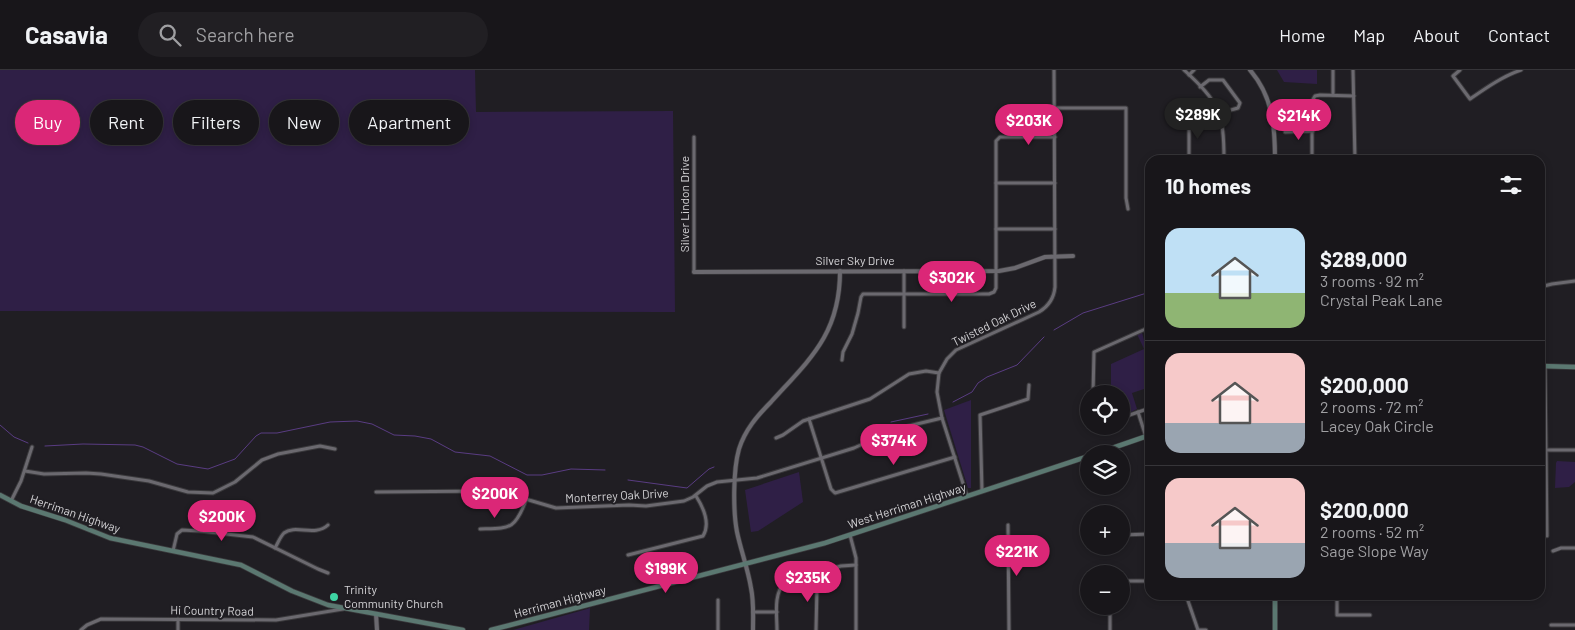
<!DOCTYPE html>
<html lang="en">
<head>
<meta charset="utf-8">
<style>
  :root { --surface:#18161a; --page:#211f23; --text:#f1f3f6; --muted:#9f9fa2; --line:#363539; --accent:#db2777 }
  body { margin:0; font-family:Barlow,sans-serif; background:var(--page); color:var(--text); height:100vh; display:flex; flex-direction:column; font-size:19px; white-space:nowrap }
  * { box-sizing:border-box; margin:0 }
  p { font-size:16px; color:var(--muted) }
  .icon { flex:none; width:28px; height:28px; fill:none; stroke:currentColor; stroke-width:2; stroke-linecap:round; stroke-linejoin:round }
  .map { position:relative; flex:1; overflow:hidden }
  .panel { position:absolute; left:1145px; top:85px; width:400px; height:445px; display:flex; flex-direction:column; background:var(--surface); border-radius:15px; box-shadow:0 2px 8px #0003,0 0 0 1px var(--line) }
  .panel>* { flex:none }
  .banner { position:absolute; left:15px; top:30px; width:475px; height:45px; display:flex; gap:10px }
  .fabs { position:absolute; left:1080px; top:315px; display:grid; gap:10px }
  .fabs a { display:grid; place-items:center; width:50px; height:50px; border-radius:50%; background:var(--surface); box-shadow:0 2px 8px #0003,0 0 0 1px var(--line); font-size:25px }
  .price { position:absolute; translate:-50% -42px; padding:0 11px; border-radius:18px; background:var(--accent); color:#fff; font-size:16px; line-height:32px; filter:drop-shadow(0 1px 2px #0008) }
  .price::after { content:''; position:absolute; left:50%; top:30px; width:15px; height:11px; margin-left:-8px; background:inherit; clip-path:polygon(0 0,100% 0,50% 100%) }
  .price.on { background:#222; color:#fff }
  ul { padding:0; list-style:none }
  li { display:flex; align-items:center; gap:15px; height:125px; padding:0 20px }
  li+li { border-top:1px solid var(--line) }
  li span { display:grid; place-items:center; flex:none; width:140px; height:100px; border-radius:15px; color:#555 }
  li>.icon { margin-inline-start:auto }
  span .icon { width:60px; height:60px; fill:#fffc; stroke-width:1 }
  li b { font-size:21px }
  h2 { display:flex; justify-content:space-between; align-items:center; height:60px; padding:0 20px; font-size:21px }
  .tag { padding:0 18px; border-radius:22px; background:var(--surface); box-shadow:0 2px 8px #0003,0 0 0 1px var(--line); font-size:18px; line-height:45px }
  .tag.on { background:var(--accent); color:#fff }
  header { display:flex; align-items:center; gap:30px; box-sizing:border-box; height:70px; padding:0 25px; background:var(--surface); border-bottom:1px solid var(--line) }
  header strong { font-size:24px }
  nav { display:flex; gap:28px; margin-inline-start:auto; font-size:18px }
  .search { width:350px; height:45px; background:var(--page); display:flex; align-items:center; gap:12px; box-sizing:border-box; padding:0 18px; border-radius:28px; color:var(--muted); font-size:19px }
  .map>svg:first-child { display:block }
</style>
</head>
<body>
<header>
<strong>Casavia</strong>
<div class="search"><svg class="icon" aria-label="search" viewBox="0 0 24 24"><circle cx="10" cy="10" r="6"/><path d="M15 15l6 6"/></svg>Search here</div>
<nav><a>Home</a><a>Map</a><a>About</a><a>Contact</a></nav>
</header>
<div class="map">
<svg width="1575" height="560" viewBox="0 0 1575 560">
  <rect width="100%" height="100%" fill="#201e23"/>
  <g fill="#2f1f46">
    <path d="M 0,0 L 475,0 L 476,42 L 673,41 L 675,242 L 0,241 Z"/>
    <path d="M 1277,0 L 1317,0 L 1317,14 L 1284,12 Z"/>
    <path d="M 1142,262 L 1150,296 L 1150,317 L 1132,323 L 1137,339 L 1129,343 L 1121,324 L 1111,324 L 1111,294 L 1144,279 L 1137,264 Z"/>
    <path d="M 971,330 L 971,418 L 968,418 L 944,340 Z"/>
    <path d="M 1557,391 L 1575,392 L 1575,412 L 1569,417 L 1555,418 L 1556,393 Z"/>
    <path d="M 799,402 L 803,432 L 758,461 L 751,462 L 745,420 Z"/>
    <path d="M 590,538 L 589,560 L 513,560 L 587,539 Z"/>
  </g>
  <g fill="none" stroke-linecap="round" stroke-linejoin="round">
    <g stroke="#593c82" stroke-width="1">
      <path d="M 1054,260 L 1083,243 L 1150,222"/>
      <path d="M 953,332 L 972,322 L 978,313 L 987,307 L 1017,295 L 1044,267"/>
      <path d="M 891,352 L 928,344"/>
      <path d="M 0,355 L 14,367 L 28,373"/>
      <path d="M 45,376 L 83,374 L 135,375 L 143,377 L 177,394 L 208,399 L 235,389 L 256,366 L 261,363 L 277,363 L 330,352 L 357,351 L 372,354 L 394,365 L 415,366 L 431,369 L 455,382 L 490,386 L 527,405 L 542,405 L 571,399 L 605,400"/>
      <path d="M 628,410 L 687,418 L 709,399 L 714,397"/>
    </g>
    <defs>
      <g id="minor">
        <path d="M 1184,0 C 1219,32 1224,43 1224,90"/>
        <path d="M 1333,0 L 1333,25"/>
        <path d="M 1353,0 L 1355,90"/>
        <path d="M 1460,0 L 1453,6 L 1470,29 C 1486,18 1503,6 1521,0"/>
        <path d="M 1189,5 L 1194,0"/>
        <path d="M 1200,17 L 1209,10 L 1223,10 L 1240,33 L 1238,38 L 1220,43"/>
        <path d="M 1055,38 L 1126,38 L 1126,128 L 1128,139"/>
        <path d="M 1285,62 L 1313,61"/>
        <path d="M 694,67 L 694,202"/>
        <path d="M 1189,90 L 1189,48 C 1195,42 1208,42 1216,36"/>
        <path d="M 1312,90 L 1312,31 L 1315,26 L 1320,25 L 1354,26"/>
        <path d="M 996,113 L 1055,113"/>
        <path d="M 996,159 L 1055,159"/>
        <path d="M 904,201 L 904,257"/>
        <path d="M 1540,217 L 1552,214 L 1575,211"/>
        <path d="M 842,290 L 843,282 L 852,264 L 858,243 L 861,227 L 863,224 L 989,224 L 994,222 L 996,218 L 996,71 L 1000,67 L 1055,67"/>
        <path d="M 1545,296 L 1547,466"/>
        <path d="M 1093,324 L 1094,282 L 1150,257"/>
        <path d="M 1138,342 L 1146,367"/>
        <path d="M 1121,348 L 1150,338"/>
        <path d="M 809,349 L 831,419 L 835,423 L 955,387"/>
        <path d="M 776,368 L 783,365 L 803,351 L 870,329 L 909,304 L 926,301 L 939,303"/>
        <path d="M 1545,380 L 1575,380"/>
        <path d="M 25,401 L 44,404 L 86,403 L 101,404 L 149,411 L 188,422 L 213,423 L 235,412 L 262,390 L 278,384 L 320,376 L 335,379"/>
        <path d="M 982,421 L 980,345 L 1028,329 L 1029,315"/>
        <path d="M 376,422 L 490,421 L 505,423 L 556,438 L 629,435 L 646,436 L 684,431 L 693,427 L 707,416 L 717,412 L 757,408 L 854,378 L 896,359 L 942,348"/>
        <path d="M 967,426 L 942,348 L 937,322 L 939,303 L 947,289 L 956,280 L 1039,242 C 1049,236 1054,228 1055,217 L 1054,0"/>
        <path d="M 11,431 L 21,411 L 32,377"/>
        <path d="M 1008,455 L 1009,560"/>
        <path d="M 480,459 C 510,458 515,460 526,430"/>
        <path d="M 850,465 L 856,488 L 856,560"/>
        <path d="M 1121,465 L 1150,464"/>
        <path d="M 275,478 C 278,473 280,467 284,463 C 295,454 315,467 328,455"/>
        <path d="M 173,481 L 177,464 L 182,460 L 200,461 L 253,467 L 318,499 L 328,503"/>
        <path d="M 1553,481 L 1561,478 L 1575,478"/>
        <path d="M 628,485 L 703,466 C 711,453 703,437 696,426"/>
        <path d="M 814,504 L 817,517 L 816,560"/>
        <path d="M 1121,511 L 1150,511"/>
        <path d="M 1186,525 L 1198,560"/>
        <path d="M 1337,525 L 1337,545 L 1370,545"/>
        <path d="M 718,530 L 718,560"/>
        <path d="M 1110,536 L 1110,560"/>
        <path d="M 753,542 L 777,542"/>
        <path d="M 178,549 L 178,560"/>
        <path d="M 1551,555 L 1575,555"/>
        <path d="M 81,560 L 87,555 L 101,549 L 276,550 L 343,539"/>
        <path d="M 777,560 C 777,545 773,524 785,512 L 841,496 L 856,495"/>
        <path d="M 1198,560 L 1206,560"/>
      </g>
      <g id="tertiary">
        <path d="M 1250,0 C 1273,27 1275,56 1275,90"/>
        <path d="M 694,202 L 999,201 L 1015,198 L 1045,187 L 1073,186"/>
        <path d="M 376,544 L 377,560"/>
        <path d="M 753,560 C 753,546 754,532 751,518 C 748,499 741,481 737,462 C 733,441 733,400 739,379 C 745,360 757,346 771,332 C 810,289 840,264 840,201"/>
      </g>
      <g id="secondary">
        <path d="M 1540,296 L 1575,297"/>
        <path d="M 1095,384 L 1150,365"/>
        <path d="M 0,425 L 21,436 L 65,450 L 110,468 L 241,495 L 292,521 L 328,535 L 463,560"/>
        <path d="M 491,560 L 825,473 L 1089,386"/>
        <path d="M 1275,560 L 1275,525"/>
      </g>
    </defs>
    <use href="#minor" stroke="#3a393c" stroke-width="5"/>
    <use href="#tertiary" stroke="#3a393c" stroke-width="5.5"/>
    <use href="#secondary" stroke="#3a393c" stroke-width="6"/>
    <use href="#minor" stroke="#6b696f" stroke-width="3"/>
    <use href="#tertiary" stroke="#6b696f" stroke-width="4"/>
    <use href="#secondary" stroke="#5b7871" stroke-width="4.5"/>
  </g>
  <circle fill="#3ed4a3" stroke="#201e23" stroke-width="2" cx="334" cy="527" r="5"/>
  <g text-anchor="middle" stroke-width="4" stroke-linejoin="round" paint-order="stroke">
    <g font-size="12" fill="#d4d3d6" stroke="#201e23">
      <text transform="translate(685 134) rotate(-90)" y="4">Silver Lindon Drive</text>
      <text x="855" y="195">Silver Sky Drive</text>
      <text transform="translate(994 253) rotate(-26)" y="4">Twisted Oak Drive</text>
      <text transform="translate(617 426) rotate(-3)" y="4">Monterrey Oak Drive</text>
      <text transform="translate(907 436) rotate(-18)" y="4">West Herriman Highway</text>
      <text transform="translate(75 444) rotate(19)" y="4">Herriman Highway</text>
      <text transform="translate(560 532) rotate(-15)" y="4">Herriman Highway</text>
      <text transform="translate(212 541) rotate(1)" y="4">Hi Country Road</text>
    </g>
    <g font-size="12" fill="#d4d3d6" stroke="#201e23" text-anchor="start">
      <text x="344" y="524">Trinity<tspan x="344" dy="14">Community Church</tspan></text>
    </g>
  </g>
</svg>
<div class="fabs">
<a><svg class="icon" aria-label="locate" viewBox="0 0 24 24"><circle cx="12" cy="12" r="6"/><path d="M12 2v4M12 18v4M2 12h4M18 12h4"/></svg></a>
<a><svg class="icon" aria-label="layers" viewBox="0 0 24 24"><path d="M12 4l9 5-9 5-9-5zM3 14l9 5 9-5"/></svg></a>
<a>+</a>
<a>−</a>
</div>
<b class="price on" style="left:1198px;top:70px">$289K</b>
<b class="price" style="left:1299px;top:71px">$214K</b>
<b class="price" style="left:1029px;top:76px">$203K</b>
<b class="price" style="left:952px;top:233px">$302K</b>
<b class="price" style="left:894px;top:396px">$374K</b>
<b class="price" style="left:495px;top:449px">$200K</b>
<b class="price" style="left:222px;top:472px">$200K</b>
<b class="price" style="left:1017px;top:507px">$221K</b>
<b class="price" style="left:666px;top:524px">$199K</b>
<b class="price" style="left:808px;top:533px">$235K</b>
<div class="banner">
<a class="tag on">Buy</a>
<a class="tag">Rent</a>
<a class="tag">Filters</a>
<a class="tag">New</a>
<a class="tag">Apartment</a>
</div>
<section class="panel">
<h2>10 homes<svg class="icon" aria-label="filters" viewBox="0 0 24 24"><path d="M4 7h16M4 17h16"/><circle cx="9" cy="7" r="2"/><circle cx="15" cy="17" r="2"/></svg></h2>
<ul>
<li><span style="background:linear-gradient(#bfe0f5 65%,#8fb573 0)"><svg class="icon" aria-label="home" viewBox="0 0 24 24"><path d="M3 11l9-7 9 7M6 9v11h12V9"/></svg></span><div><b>$289,000</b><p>3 rooms · 92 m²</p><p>Crystal Peak Lane</p></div></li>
<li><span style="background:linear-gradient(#f6c9c9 70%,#9aa5b1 0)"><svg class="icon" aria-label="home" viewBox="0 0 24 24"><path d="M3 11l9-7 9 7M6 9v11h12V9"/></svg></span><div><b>$200,000</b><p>2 rooms · 72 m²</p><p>Lacey Oak Circle</p></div></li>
<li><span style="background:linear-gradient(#f6c9c9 65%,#9aa5b1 0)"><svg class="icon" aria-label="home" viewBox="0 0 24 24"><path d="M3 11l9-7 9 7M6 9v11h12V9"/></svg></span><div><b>$200,000</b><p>2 rooms · 52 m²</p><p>Sage Slope Way</p></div></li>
</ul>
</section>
</div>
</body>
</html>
